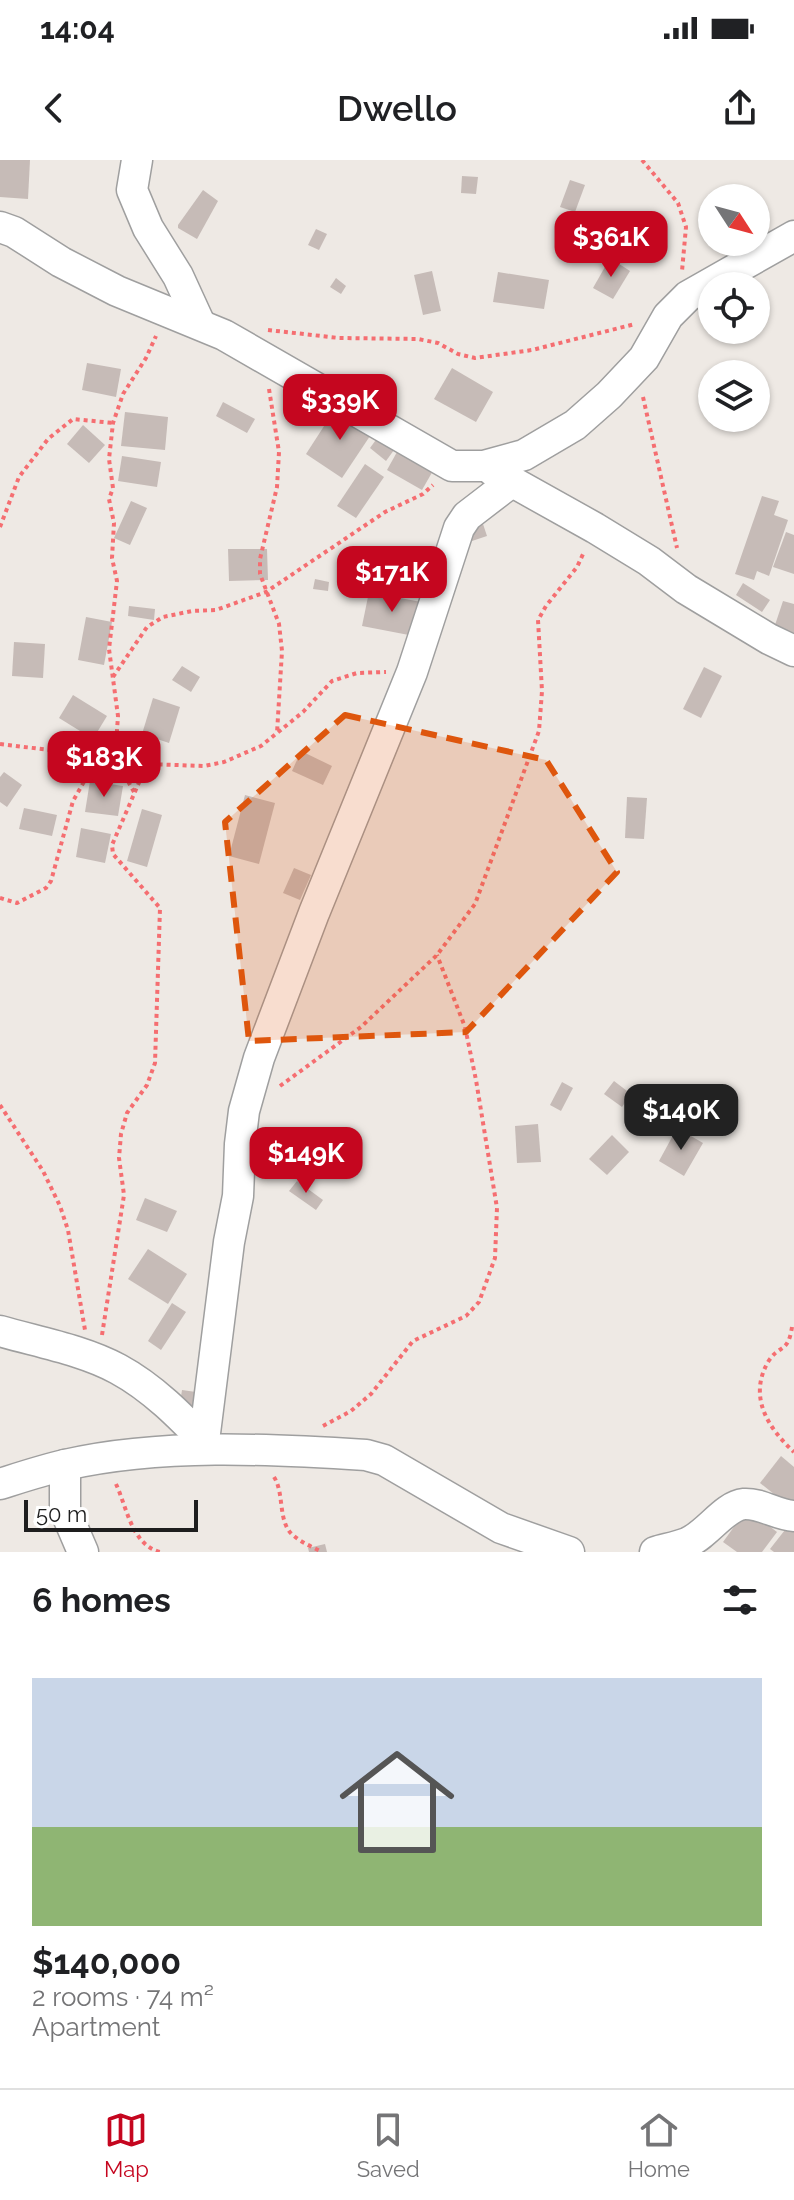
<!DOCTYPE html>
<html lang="en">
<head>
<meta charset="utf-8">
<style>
  :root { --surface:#fff; --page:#f2f2f2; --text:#202124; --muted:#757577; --line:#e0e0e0; --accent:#c5061f }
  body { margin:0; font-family:Raleway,sans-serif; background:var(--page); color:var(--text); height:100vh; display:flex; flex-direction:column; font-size:30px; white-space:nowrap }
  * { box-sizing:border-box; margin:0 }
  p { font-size:26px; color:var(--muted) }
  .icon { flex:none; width:44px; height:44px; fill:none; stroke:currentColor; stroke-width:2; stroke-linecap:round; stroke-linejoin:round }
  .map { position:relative; height:1392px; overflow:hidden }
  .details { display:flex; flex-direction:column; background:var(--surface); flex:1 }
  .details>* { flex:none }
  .needle { width:52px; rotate:126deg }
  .fabs { position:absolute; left:698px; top:24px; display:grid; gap:16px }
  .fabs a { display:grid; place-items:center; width:72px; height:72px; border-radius:50%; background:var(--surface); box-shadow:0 2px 6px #0004; font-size:40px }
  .scale { position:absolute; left:24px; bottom:20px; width:174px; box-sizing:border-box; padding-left:8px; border:4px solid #1e1e1e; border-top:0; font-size:22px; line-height:28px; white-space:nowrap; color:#1e1e1e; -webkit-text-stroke:6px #fff; paint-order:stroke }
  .price { position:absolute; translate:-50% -68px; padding:0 18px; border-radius:16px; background:var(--accent); color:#fff; font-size:26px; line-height:52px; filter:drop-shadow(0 2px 4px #0008) }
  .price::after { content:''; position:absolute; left:50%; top:48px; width:24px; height:18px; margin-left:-12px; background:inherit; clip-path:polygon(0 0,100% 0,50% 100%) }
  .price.on { background:#222; color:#fff }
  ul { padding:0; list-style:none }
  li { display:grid; align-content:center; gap:16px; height:424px; padding:0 32px }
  li span { display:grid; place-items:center; height:248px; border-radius:0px; color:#555 }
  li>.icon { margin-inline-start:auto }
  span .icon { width:144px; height:144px; fill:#fffc; stroke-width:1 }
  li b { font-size:34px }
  h2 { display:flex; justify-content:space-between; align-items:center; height:96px; padding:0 32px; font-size:34px }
  .status { display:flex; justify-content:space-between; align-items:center; height:56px; padding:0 40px; background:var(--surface); direction:ltr }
  .status svg { height:22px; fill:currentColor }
  header { display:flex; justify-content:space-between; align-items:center; height:104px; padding:0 32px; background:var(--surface); font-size:36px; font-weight:600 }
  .dock { display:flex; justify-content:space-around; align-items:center; height:112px; border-top:2px solid var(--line); background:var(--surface); font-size:22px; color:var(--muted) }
  .dock a { display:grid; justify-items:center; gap:4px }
  .dock .on { color:var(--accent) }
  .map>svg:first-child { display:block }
</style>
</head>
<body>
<div class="status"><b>14:04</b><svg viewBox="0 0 49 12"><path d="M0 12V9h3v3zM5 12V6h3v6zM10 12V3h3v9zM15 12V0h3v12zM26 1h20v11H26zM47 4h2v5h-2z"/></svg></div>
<header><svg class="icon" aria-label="back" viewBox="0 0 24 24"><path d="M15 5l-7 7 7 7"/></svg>Dwello<svg class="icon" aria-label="share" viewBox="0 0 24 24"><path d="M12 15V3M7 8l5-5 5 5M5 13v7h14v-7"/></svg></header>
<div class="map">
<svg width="794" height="1392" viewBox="0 0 794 1392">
  <rect width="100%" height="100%" fill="#eee9e4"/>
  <g fill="#c6bbb7">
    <path d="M 0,0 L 30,0 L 28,39 L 0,37 Z"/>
    <path d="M 462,16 L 478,17 L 476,34 L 461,33 Z"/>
    <path d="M 570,20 L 585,25 L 575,52 L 560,47 Z"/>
    <path d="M 203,30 L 218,41 L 197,79 L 178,68 L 178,65 Z"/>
    <path d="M 316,69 L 327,74 L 319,90 L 308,85 Z"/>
    <path d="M 610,98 L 630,111 L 613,139 L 593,128 Z"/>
    <path d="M 432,111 L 441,151 L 423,155 L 414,115 Z"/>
    <path d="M 498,112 L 549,120 L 544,149 L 493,142 Z"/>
    <path d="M 336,118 L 346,126 L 341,134 L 330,127 Z"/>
    <path d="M 87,203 L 121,209 L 116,237 L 82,230 Z"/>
    <path d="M 452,208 L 493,232 L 476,262 L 434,239 Z"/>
    <path d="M 223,242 L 255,259 L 247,273 L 216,256 Z"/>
    <path d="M 337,246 L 374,270 L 342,318 L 306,294 Z"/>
    <path d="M 125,252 L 168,257 L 165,290 L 121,286 Z"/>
    <path d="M 83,265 L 105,285 L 89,303 L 67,284 Z"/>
    <path d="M 378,277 L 394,290 L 386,301 L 370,288 Z"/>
    <path d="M 402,283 L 438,302 L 422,330 L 387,310 Z"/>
    <path d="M 122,296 L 161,302 L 157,327 L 118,321 Z"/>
    <path d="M 365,304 L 384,317 L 356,358 L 337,346 Z"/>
    <path d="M 762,336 L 779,341 L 774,355 L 788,360 L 769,416 L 757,411 L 754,420 L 735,414 Z"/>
    <path d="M 131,341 L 147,348 L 130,385 L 114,378 Z"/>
    <path d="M 483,364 L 487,376 L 466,383 L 462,371 Z"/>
    <path d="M 786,372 L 794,375 L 794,414 L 773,407 Z"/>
    <path d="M 228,389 L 267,389 L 268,420 L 229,421 Z"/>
    <path d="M 315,419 L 329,422 L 328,431 L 313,429 Z"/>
    <path d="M 743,423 L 770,440 L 762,452 L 736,435 Z"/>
    <path d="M 369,432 L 421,442 L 414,476 L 362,466 Z"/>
    <path d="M 783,441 L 794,444 L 794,474 L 774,468 Z"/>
    <path d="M 129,446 L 155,449 L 154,460 L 128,456 Z"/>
    <path d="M 86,457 L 112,462 L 104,505 L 78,500 Z"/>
    <path d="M 14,482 L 45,484 L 43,518 L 12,516 Z"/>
    <path d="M 182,506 L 200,517 L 191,532 L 172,520 Z"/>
    <path d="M 704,507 L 722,516 L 701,558 L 683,549 Z"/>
    <path d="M 73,535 L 107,556 L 93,579 L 59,558 Z"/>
    <path d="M 153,538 L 180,547 L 169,583 L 142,574 Z"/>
    <path d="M 301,591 L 332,606 L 323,625 L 292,611 Z"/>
    <path d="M 4,612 L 22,625 L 7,647 L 0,642 L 0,617 Z"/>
    <path d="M 90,621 L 123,626 L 118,656 L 85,652 Z"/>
    <path d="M 245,635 L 275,643 L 259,704 L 229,696 Z"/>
    <path d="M 627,637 L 647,638 L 644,679 L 625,678 Z"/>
    <path d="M 24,648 L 57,655 L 52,676 L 19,669 Z"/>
    <path d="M 142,649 L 162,655 L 147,707 L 127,701 Z"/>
    <path d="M 81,668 L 111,674 L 105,703 L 76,697 Z"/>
    <path d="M 294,708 L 311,715 L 300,740 L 283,733 Z"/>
    <path d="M 614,921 L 631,934 L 622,947 L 604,934 Z"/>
    <path d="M 562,922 L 573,928 L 561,951 L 550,945 Z"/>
    <path d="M 538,964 L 541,1002 L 517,1003 L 515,966 Z"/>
    <path d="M 677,968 L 703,983 L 684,1016 L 659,1001 Z"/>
    <path d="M 612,975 L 629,992 L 607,1015 L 589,999 Z"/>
    <path d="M 297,1021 L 323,1040 L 316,1050 L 289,1031 Z"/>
    <path d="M 145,1038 L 177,1051 L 167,1072 L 136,1060 Z"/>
    <path d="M 148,1089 L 187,1114 L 168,1144 L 128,1119 Z"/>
    <path d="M 172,1143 L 186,1152 L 161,1190 L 148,1181 Z"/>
    <path d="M 182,1230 L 210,1234 L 207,1255 L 179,1250 Z"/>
    <path d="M 781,1296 L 794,1307 L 794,1350 L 760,1323 Z"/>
    <path d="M 747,1349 L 777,1372 L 762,1392 L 737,1392 L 723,1382 Z"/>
    <path d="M 792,1361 L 794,1362 L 794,1392 L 774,1392 L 770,1389 Z"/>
    <path d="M 325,1384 L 327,1392 L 309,1392 L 308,1388 Z"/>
  </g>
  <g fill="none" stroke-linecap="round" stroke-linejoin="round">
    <defs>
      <g id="minor">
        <path d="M 137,0 L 132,30 L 148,68 L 178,116 L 200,164"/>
        <path d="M 0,67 L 14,72 L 61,102 L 117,131 L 224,175 L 452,306 L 484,306 L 524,295 L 575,265 L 609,235 L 644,198 L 668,156 L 688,136 L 794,76"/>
        <path d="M 493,311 L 595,368 L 649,401 L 686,429 L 769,479 L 794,491"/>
        <path d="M 0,1171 C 38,1182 83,1190 118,1209 C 155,1229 184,1260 212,1289"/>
        <path d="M 204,1281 L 229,1082 L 238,1036 L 240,984 L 244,951 L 259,898 L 314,753 L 412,512 L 459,368 L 467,356 L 510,323"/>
        <path d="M 65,1305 L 65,1350 L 83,1392"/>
        <path d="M 0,1324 C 22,1317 43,1310 65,1305 C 161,1283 269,1289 366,1295 L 384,1300 L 501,1368 L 569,1392"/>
        <path d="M 655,1392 C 665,1389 677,1387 687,1383 C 708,1374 724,1346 744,1344 C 761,1343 777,1355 794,1356"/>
      </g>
    </defs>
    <use href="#minor" stroke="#9f9f9f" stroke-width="33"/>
    <g stroke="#f56e71" stroke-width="4" stroke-dasharray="4 4" stroke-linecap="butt">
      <path d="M 642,0 L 678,43 L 686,67 L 682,111"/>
      <path d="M 268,170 L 339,178 L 418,179 L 438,183 L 458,194 L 475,198 L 532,190 L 635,164"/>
      <path d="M 269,229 L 279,292 L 277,327 L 260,399 L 260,414 L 279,464 L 282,491 L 277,573"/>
      <path d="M 643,237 L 677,388"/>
      <path d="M 0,367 L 19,317 L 48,279 L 73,259 L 113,263"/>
      <path d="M 113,517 L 147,467 L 163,457 L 192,451 L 216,450 L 266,432 L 385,352 L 423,334 L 433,325"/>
      <path d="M 0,584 L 115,598 L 147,604 L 204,606 L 224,602 L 261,586 L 303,552 L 332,521 L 357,513 L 386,512"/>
      <path d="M 134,632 L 115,598 L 118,556 L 109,489 L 117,421 L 112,398 L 114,363 L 109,339 L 113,328 L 109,299 L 113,263 L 123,234 L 146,198 L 156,176"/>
      <path d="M 0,738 L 17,743 L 46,728 L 51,721 L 73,641 L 89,613 L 94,595"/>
      <path d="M 280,926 L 361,867 L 437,795 L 475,744 L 539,571 L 542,531 L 538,460 L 546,446 L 577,407 L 584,392"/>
      <path d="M 0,945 L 43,1011 L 60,1046 L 68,1070 L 85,1170"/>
      <path d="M 792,1167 C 788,1194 779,1184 768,1202 C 748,1237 768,1268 794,1292"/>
      <path d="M 102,1175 L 124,1035 L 119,998 L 121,974 L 127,953 L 147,925 L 155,903 L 160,748 L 113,694 L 112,685 L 147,604"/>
      <path d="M 323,1266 L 351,1251 L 371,1234 L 413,1181 L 466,1156 L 479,1142 L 495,1098 L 497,1048 L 476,920 L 465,867 L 437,795"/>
      <path d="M 274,1317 C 285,1334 277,1363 294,1376 C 302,1383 313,1387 322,1392"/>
      <path d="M 116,1324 C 127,1348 132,1385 160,1392"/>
    </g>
    <use href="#minor" stroke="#fff" stroke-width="30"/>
  </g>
  <path fill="#de560d" fill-opacity="0.2" stroke="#de560d" stroke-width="6" stroke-dasharray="16 10" stroke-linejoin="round" d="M 345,555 L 546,600 L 617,712 L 466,872 L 249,881 L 225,662 Z"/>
</svg>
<div class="fabs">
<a><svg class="needle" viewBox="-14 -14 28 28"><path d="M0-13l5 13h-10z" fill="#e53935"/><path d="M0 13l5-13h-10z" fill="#757577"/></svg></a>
<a><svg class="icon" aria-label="locate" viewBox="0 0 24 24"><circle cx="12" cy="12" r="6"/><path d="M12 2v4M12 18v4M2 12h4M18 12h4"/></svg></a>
<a><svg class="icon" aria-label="layers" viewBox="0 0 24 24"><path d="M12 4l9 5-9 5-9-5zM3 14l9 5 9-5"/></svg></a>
</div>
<div class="scale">50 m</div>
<b class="price" style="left:611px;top:119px">$361K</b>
<b class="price" style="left:340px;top:282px">$339K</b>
<b class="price" style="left:392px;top:454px">$171K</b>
<b class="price" style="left:104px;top:639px">$183K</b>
<b class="price on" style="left:681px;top:992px">$140K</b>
<b class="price" style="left:306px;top:1035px">$149K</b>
</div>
<section class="details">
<h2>6 homes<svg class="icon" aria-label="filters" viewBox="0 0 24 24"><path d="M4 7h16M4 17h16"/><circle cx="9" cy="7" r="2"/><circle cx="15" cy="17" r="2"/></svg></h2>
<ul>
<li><span style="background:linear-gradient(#c9d6e8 60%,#8fb573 0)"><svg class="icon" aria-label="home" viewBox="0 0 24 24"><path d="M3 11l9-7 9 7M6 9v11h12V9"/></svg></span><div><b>$140,000</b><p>2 rooms · 74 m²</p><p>Apartment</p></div></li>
</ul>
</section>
<nav class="dock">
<a class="on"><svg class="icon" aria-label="map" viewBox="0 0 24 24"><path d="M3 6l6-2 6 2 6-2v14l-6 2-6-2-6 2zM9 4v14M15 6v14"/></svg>Map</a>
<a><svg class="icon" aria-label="saved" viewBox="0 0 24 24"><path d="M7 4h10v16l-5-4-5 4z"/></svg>Saved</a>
<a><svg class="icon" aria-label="home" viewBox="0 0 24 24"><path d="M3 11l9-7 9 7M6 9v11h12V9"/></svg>Home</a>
</nav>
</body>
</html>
